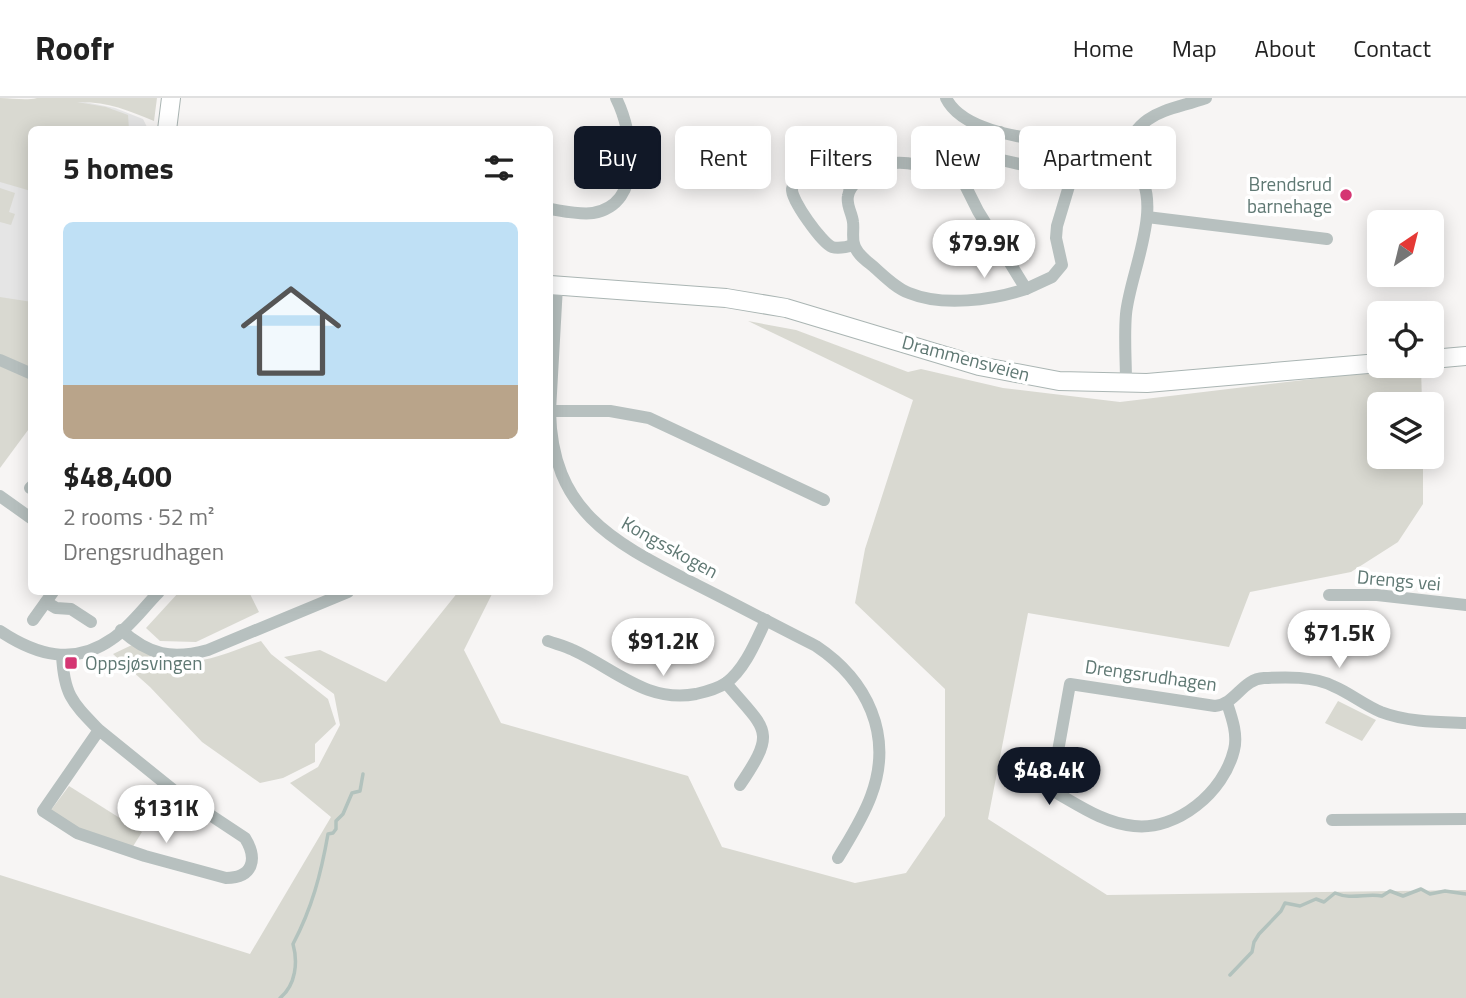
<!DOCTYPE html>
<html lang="en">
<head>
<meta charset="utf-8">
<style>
  :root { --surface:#fff; --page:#f6f6f6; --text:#222; --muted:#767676; --line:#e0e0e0; --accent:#111827 }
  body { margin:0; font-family:"Titillium Web",sans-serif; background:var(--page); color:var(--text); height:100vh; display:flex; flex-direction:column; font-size:26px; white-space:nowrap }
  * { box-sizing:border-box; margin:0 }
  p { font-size:23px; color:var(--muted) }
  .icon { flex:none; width:38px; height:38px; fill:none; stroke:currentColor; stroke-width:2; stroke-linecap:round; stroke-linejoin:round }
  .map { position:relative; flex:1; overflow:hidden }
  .panel { position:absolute; left:28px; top:28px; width:525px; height:469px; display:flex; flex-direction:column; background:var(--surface); border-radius:10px; box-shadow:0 4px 18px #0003 }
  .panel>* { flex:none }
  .guide { position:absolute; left:574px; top:28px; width:665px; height:63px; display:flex; gap:14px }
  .needle { width:46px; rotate:35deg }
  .tools { position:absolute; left:1367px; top:112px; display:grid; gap:14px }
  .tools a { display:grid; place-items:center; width:77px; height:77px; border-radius:10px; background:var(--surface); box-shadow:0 4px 18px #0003; font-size:35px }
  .price { position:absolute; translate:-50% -60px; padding:0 16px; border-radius:24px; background:#fff; color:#222; font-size:23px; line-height:46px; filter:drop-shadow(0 2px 4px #0008) }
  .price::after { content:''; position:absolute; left:50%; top:42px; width:21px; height:16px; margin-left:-10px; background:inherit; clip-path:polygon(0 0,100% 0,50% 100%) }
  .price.current { background:var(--accent); color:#fff }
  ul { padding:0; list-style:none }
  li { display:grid; align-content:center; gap:14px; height:371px; padding:0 35px }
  li span { display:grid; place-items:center; height:217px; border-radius:10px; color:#555 }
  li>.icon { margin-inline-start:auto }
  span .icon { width:126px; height:126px; fill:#fffc; stroke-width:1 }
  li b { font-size:30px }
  h2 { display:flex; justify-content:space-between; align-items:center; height:84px; padding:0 35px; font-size:30px }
  .tag { padding:0 24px; border-radius:10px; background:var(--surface); box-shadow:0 4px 18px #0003; font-size:24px; line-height:63px }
  .tag.current { background:var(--accent); color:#fff }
  header { display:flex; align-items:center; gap:42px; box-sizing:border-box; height:98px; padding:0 35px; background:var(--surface); border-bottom:2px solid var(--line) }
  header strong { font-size:33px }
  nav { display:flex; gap:38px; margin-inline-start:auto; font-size:24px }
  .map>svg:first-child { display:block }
</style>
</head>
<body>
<header>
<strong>Roofr</strong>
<nav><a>Home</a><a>Map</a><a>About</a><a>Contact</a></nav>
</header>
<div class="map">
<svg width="1466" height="900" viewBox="0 0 1466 900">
  <rect width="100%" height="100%" fill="#f7f5f4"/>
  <path fill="#e5e5e5" d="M 75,2 L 115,10 L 143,21 L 148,31 L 32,32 L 31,250 L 0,237 L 0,16 L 15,7 Z"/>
  <g fill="#d9d9d1">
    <path d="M 0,0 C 13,0 25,3 37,0 L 157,0 L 154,23 C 128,12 105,3 77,4 L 106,9 L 128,17 L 129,31 L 32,32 L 31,93 L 0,84 Z"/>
    <path d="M 0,90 L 15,95 L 9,114 L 15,116 L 11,127 L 0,124 Z"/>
    <path d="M 0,199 L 32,204 L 31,328 L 0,370 Z"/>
    <path d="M 748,223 L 796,232 L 908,274 L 921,271 L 1003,290 L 1120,304 L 1421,268 L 1422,306 L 1379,306 L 1379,359 L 1423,359 L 1423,406 L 1398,444 L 1351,474 L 1250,494 L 1229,549 L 1028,515 L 988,721 L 1107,797 L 1466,792 L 1466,900 L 0,900 L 0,777 L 250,856 L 331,719 L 290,685 L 318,669 L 340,627 L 334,596 L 284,559 L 320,552 L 386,584 L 458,494 L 493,494 L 464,552 L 501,625 L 688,678 L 722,749 L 855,785 L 906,775 L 945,718 L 945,591 L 855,505 L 865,451 L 913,302 Z"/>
    <path d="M 179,494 L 249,494 L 259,514 L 196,544 L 160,543 L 146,530 Z"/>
    <path d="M 261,543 L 271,556 L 328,601 L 336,626 L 315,646 L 315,664 L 283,680 L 260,685 L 202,644 L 150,589 L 113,556 L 134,546 C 183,578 212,560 261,543 Z"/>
    <path d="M 1338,603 L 1376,622 L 1362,643 L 1325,625 Z"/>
    <path d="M 69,688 L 142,734 L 132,750 L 77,730 L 51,712 Z"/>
  </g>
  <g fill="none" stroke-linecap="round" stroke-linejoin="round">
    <g stroke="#b2c2bd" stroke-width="3.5">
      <path d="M 1230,877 L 1252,854 L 1254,844 L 1259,836 L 1281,813 L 1285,805 L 1300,808 L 1316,801 L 1324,804 L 1335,795 C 1351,802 1367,795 1382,798 L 1390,793 L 1403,798 L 1421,791 L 1430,796 L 1445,793 L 1466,796"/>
      <path d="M 280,900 C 296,887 298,864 293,846 C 312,810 321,776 328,736 L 333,735 L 336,731 L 336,723 L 343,716 L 352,695 L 360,693 L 363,676"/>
    </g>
    <defs>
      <g id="secondary">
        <path d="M 167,32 L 171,0"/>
        <path d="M 550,187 L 726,200 L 786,210 L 979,268 L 1059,283 L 1147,285 L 1379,265"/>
        <path d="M 1432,261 L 1466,258"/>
      </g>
    </defs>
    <use href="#secondary" stroke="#aab5b3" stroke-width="20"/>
    <g stroke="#b7c0bf" stroke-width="12">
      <path d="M 946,0 C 966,41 1052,41 1093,51 C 1107,55 1121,57 1132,67 C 1168,101 1130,173 1126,216 C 1124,238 1126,262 1126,285"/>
      <path d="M 833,39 C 823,50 794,76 792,91 C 791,102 822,145 832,149 C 839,151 847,149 854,147"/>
      <path d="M 815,58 L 850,89"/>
      <path d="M 984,58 L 1072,78 L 1057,128 L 1056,140 L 1062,167 L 1052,179 L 1026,191"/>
      <path d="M 1121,59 C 1141,12 1162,15 1206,0"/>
      <path d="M 964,85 C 930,70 893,50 859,81 C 854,86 849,90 848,98 C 846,107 852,115 853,124 C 854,131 852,139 854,146 C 856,156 867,163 875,170 C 885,179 896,190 909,195 C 943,209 992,202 1026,191 L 978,113 L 964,85 L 1000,34"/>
      <path d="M 550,111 C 563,113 580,117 593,115 C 645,106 633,34 616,0"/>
      <path d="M 1147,119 L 1327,141"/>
      <path d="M 557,188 L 550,313 L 610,313 L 649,320 L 824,402"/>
      <path d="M 0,262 L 32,276"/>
      <path d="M 550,313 C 552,416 616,445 697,487 C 737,507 776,528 816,548 C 867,582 894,637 871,698 C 863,720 850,740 838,760"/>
      <path d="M 30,390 L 32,388"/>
      <path d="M 0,398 L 32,421"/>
      <path d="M 1329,497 L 1377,497 L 1466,507"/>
      <path d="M 46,504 L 56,510 L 71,511 L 91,524"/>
      <path d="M 33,522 L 53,494"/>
      <path d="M 121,532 C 149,557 172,562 208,552 L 348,494"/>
      <path d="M 0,533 C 36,557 74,568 112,541 C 130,529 144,509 159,494"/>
      <path d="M 548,543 C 556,546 565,548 573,552 C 615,571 646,605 696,596 C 705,594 717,591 726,585 C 745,571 756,543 766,522"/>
      <path d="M 62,557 C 64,597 72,604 99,632 L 43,713 L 77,735 L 145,758 L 226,780 C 253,780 258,761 245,740 L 177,695 L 99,632"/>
      <path d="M 726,585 C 766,633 778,631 740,687"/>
      <path d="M 1227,605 C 1232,620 1238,637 1234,652 C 1224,694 1177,733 1134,728 C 1104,725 1080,708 1055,694 L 1055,670 L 1070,586 L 1215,608 C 1236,606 1242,581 1264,580 C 1286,579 1313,578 1333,588 C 1350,595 1364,607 1381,614 C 1407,624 1438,624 1466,625"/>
      <path d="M 1332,722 L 1466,721"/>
    </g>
    <use href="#secondary" stroke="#fff" stroke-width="18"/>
  </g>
  <g fill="#d53673" stroke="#fff" stroke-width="2.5">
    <circle cx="1346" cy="97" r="7"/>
    <rect x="64" y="558" width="14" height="14" rx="3.5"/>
  </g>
  <g text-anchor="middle" stroke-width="7" stroke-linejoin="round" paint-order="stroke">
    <g font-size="19" fill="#5f7873" stroke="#fff" text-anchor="end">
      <text x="1332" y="93">Brendsrud<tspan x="1332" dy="22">barnehage</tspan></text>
      <text x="85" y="572" text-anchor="start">Oppsjøsvingen</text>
    </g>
    <g font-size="19" fill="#5f7873" stroke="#fff">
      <text transform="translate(966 260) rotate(15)" y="7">Drammensveien</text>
      <text transform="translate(670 449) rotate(29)" y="7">Kongsskogen</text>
      <text transform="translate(1399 482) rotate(5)" y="7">Drengs vei</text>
      <text transform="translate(1151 577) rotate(8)" y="7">Drengsrudhagen</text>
    </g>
  </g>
</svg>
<div class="tools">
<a><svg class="needle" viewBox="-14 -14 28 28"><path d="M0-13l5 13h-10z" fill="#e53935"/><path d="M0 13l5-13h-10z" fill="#767676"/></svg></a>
<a><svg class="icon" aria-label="locate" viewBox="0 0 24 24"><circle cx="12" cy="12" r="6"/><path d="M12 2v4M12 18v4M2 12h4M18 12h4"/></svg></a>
<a><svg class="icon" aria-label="layers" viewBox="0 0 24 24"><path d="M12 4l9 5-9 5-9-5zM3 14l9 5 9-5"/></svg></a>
</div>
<b class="price" style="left:984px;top:182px">$79.9K</b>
<b class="price" style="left:1339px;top:572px">$71.5K</b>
<b class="price" style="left:663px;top:580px">$91.2K</b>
<b class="price current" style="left:1049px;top:709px">$48.4K</b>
<b class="price" style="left:166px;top:747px">$131K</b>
<div class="guide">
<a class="tag current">Buy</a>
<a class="tag">Rent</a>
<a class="tag">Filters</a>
<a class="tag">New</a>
<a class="tag">Apartment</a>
</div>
<section class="panel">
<h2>5 homes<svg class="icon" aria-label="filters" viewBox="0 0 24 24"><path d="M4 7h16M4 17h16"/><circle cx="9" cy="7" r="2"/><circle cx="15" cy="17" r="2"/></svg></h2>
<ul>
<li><span style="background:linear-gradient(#bfe0f5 75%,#b9a48a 0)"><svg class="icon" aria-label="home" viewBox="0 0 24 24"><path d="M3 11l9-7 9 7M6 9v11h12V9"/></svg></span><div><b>$48,400</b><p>2 rooms · 52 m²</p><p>Drengsrudhagen</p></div></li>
</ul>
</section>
</div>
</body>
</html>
